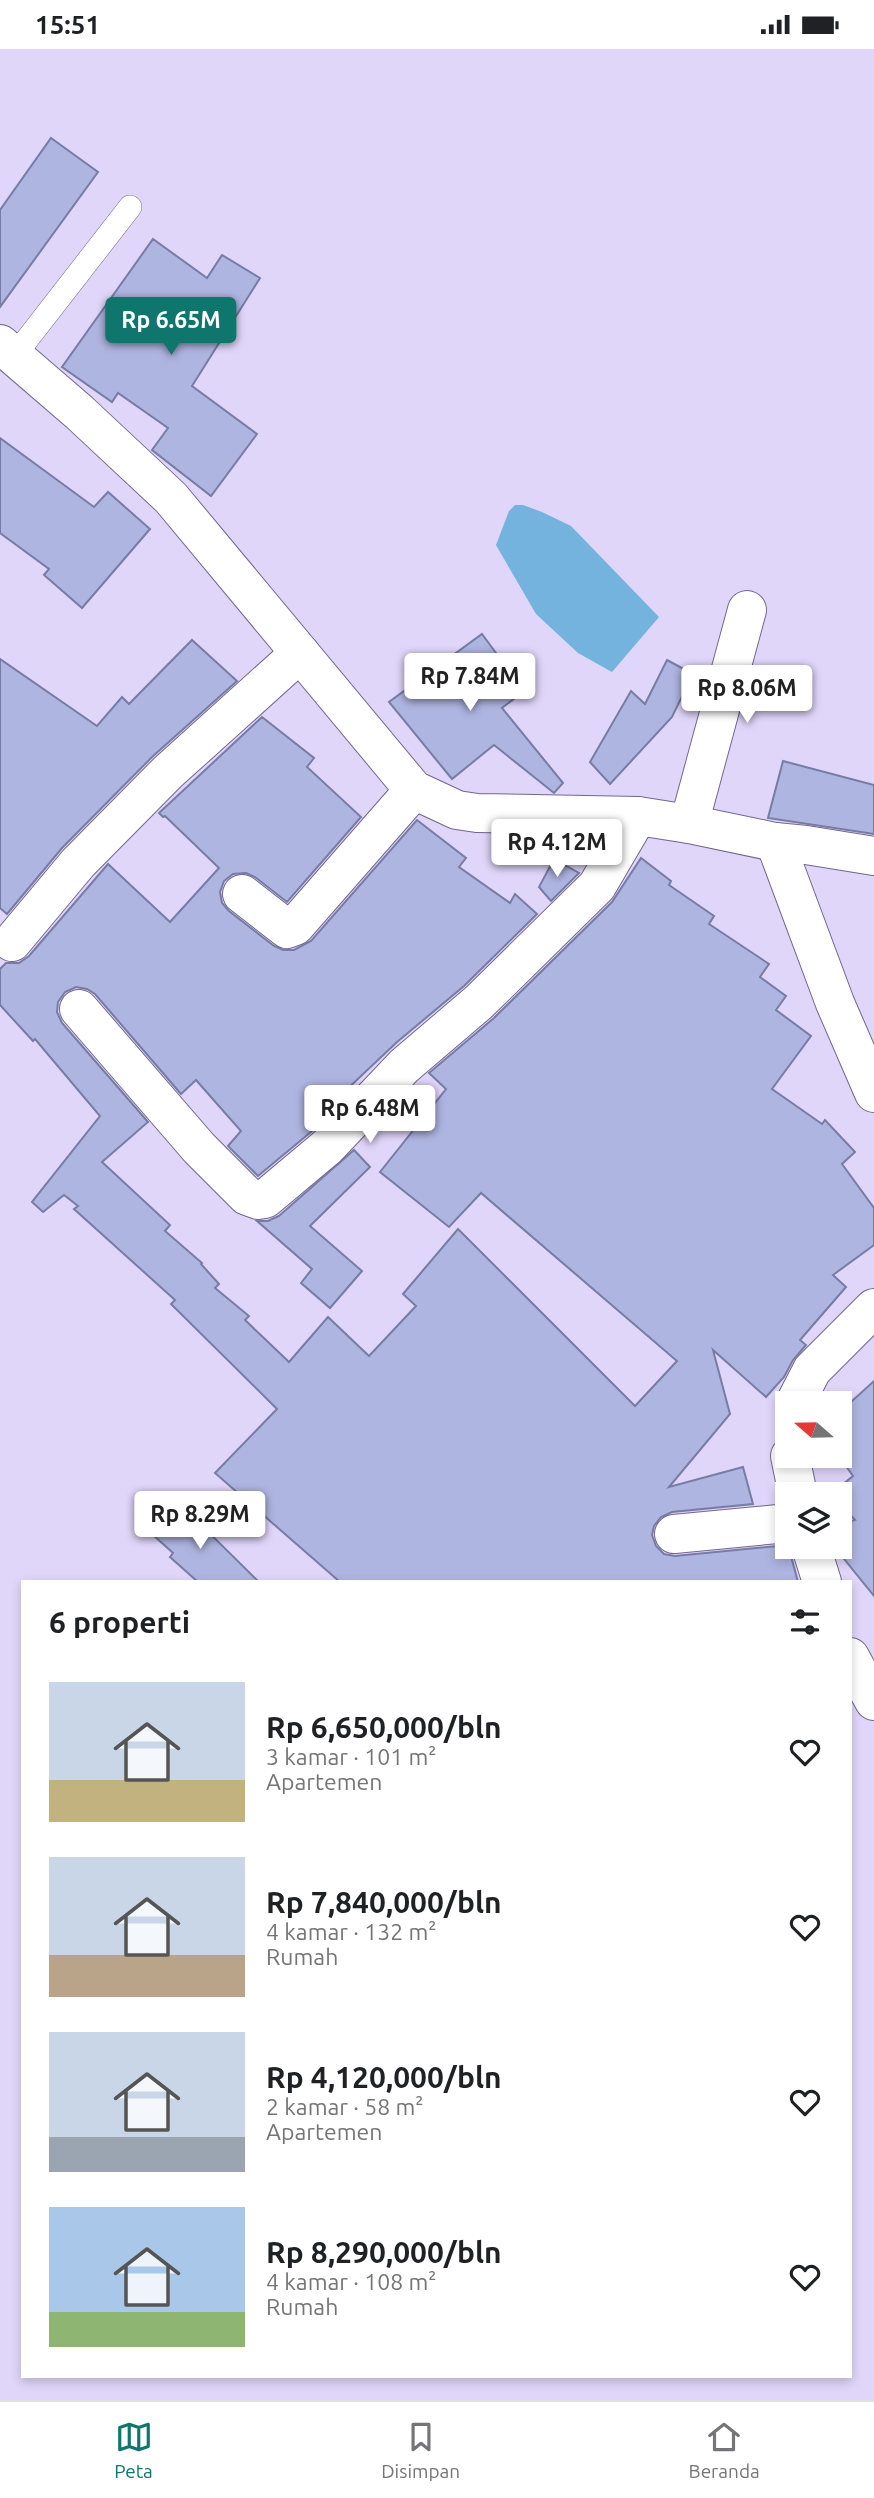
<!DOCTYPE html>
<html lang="id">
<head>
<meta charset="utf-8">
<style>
  :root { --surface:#fff; --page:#f2f2f2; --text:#202124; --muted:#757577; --line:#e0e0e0; --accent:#0f766e }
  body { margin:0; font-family:Ubuntu,sans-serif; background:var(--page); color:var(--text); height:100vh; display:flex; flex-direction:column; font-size:26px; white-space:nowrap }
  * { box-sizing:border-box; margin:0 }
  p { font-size:23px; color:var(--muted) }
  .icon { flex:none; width:38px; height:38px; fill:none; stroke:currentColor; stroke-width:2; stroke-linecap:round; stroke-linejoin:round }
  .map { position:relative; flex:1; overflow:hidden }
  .details { position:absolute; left:21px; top:1531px; width:831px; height:798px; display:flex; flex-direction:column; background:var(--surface); border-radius:0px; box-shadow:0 4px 10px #0003 }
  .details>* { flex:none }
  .needle { width:46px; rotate:290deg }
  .controls { position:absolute; left:775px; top:1342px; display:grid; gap:14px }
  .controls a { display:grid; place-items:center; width:77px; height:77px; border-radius:0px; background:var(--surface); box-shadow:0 4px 10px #0003; font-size:35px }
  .price { position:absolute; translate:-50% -60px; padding:0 16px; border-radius:7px; background:#fff; color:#222; font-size:23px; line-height:46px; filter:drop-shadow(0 2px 4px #0008) }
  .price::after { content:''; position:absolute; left:50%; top:42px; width:21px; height:16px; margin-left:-10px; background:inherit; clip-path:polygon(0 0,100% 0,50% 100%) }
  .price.on { background:var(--accent); color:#fff }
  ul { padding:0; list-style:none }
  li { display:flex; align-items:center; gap:21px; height:175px; padding:0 28px }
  li span { display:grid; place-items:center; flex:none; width:196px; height:140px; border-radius:0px; color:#555 }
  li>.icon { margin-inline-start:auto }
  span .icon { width:84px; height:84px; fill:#fffc; stroke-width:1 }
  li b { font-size:30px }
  h2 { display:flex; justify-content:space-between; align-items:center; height:84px; padding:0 28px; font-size:30px }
  .status { display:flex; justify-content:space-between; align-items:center; height:49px; padding:0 35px; background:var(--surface); direction:ltr }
  .status svg { height:19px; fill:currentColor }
  .tabs { display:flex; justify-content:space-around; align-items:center; height:98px; border-top:2px solid var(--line); background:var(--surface); font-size:19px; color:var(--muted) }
  .tabs a { display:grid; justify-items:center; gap:4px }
  .tabs .on { color:var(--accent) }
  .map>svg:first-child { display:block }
</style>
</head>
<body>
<div class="status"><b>15:51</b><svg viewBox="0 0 49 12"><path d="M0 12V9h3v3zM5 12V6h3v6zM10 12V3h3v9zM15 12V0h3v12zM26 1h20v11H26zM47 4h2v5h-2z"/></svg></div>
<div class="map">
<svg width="874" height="2351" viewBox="0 0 874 2351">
  <rect width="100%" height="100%" fill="#e0d6fa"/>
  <path fill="#74b3dd" d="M 515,456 L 523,456 L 542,463 L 571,477 L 659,568 L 612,623 L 578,604 L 536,565 L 496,496 L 509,462 Z"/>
  <g fill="#afb5e1" stroke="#777ca5" stroke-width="2">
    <path d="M 51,89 L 98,123 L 0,258 L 0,161 Z"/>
    <path d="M 153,190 L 207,229 L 222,206 L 260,229 L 192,337 L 257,385 L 211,447 L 152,401 L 168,379 L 118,344 L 112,353 L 62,318 Z"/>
    <path d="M 0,389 L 94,458 L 108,443 L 150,480 L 82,559 L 44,526 L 49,520 L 0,484 Z"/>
    <path d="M 482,585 L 524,642 L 502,659 L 563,734 L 554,744 L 494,696 L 452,730 L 389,653 Z"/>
    <path d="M 192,591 L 237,632 L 152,708 L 62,799 L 7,865 L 0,859 L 0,610 L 97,677 L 122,648 L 129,655 Z"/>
    <path d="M 667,611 L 693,625 L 672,668 L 610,735 L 590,713 L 631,642 L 645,655 Z"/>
    <path d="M 262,668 L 314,709 L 307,718 L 361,768 L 287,853 L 255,828 L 246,824 L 233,825 L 224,832 L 220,843 L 222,854 L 229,862 L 274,897 L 283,901 L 294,901 L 311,892 L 417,771 L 466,809 L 459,818 L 510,854 L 515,845 L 537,865 L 464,937 L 397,993 L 342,1045 L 345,1048 L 312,1082 L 258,1127 L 228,1097 L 241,1082 L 196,1031 L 181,1045 L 95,945 L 87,940 L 76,938 L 65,943 L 58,953 L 57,963 L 62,974 L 148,1073 L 102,1113 L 170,1176 L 165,1182 L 202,1214 L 201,1215 L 219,1235 L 215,1239 L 249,1267 L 245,1271 L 289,1313 L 328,1268 L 369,1307 L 416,1257 L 403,1245 L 458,1180 L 635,1357 L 677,1312 L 481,1144 L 449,1178 L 380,1123 L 446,1040 L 429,1024 L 494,969 L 612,853 L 641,809 L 671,832 L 669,836 L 714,867 L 709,875 L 769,915 L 760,928 L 786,947 L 776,961 L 811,987 L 772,1040 L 822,1075 L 825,1071 L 855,1103 L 842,1115 L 874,1159 L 874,1196 L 833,1226 L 846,1238 L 800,1291 L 806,1296 L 793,1311 L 784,1328 L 766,1348 L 713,1301 L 730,1365 L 669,1438 L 743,1418 L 753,1455 L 672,1463 L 661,1468 L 654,1477 L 652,1486 L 656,1497 L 664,1505 L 675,1507 L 788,1496 L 798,1533 L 340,1533 L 215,1424 L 277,1360 L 171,1255 L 175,1251 L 74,1160 L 78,1157 L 64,1146 L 43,1163 L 32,1153 L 100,1067 L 35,990 L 33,992 L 0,956 L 0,920 L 6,914 L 19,914 L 29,907 L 108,815 L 170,873 L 219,819 L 165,767 L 163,768 L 159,764 Z"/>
    <path d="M 783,712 L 874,736 L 874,785 L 768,769 Z"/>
    <path d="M 554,810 L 579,824 L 551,852 L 539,838 Z"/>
    <path d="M 354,1101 L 370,1118 L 310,1177 L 362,1222 L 330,1259 L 301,1234 L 312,1220 L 257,1172 L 268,1172 L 279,1167 Z"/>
    <path d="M 874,1332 L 874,1547 L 840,1505 L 840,1475 L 855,1471 L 840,1454 L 840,1446 L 832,1444 L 853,1427 L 840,1409 L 840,1363 Z"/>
    <path d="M 180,1455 L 259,1533 L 198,1533 L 170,1508 L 173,1504 L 153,1486 Z"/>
  </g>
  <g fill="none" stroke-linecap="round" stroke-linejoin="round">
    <defs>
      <path id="service" d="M 15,306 L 130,158"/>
      <g id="minor">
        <path d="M 689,775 L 747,561"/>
        <path d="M 242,845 L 287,880 L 295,877 L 414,741"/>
        <path d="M 12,893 L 78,814 L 168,723 L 300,604"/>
        <path d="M 79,960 L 199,1099 L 247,1147 L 258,1151 L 265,1150 L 327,1098 L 404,1017 L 479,953 L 597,837 L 638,767"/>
        <path d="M 674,1485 L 788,1474"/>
      </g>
      <g id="tertiary">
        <path d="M 0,295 L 79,363 L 171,449 L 414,741 L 457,761 L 477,764 L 638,767 L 689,775 L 775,793 L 806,796 L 874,807"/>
        <path d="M 775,793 L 835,954 L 874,1044"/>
        <path d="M 795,1354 L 812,1321 L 874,1259"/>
        <path d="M 790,1407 L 798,1446"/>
        <path d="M 811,1498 L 822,1533"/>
        <path d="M 850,1608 L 874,1652"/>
      </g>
    </defs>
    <use href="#service" stroke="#73668e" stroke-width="24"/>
    <use href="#minor" stroke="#73668e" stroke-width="40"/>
    <use href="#tertiary" stroke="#73668e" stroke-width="40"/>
    <use href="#service" stroke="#fff" stroke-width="23"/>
    <use href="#minor" stroke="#fff" stroke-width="38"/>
    <use href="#tertiary" stroke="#fff" stroke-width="38"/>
  </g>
</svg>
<div class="controls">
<a><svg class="needle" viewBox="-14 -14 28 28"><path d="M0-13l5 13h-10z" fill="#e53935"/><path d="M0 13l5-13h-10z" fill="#757577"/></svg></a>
<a><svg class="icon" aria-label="layers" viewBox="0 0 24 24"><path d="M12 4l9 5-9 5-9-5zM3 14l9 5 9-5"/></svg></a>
</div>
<b class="price on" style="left:171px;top:308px">Rp 6.65M</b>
<b class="price" style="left:470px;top:664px">Rp 7.84M</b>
<b class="price" style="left:747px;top:676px">Rp 8.06M</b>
<b class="price" style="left:557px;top:830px">Rp 4.12M</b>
<b class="price" style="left:370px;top:1096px">Rp 6.48M</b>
<b class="price" style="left:200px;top:1502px">Rp 8.29M</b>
<section class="details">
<h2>6 properti<svg class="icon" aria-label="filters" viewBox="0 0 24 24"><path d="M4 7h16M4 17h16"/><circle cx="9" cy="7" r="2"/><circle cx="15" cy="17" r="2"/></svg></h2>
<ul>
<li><span style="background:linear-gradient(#c9d6e8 70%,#c2b280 0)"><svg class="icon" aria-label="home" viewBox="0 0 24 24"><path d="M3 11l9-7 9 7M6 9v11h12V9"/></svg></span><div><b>Rp 6,650,000/bln</b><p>3 kamar · 101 m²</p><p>Apartemen</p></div><svg class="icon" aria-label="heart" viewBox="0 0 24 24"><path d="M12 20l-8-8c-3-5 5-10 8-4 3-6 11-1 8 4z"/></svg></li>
<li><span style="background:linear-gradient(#c9d6e8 70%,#b9a48a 0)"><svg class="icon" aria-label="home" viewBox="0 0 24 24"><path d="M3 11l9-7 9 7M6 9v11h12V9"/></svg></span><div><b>Rp 7,840,000/bln</b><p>4 kamar · 132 m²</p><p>Rumah</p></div><svg class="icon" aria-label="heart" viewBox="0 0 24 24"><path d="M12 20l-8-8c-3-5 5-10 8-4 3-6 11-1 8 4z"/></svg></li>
<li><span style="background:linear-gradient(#c9d6e8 75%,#9aa5b1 0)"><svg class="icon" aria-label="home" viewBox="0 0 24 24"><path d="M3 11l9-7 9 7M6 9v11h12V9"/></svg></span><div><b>Rp 4,120,000/bln</b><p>2 kamar · 58 m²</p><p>Apartemen</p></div><svg class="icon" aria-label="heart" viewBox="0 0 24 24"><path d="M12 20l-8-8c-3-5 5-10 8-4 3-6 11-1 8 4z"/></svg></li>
<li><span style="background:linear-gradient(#a9c7e8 75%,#8fb573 0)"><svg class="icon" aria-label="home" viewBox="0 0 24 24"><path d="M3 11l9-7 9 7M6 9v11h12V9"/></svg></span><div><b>Rp 8,290,000/bln</b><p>4 kamar · 108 m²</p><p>Rumah</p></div><svg class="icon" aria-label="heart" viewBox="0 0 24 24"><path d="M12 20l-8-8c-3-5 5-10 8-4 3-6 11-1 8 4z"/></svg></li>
</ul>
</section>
</div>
<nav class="tabs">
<a class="on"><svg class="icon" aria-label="map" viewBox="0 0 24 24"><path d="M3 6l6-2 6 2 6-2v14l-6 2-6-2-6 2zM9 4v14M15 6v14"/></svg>Peta</a>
<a><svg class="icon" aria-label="saved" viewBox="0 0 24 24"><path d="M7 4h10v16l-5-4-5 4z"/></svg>Disimpan</a>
<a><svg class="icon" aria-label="home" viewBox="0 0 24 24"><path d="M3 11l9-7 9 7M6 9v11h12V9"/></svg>Beranda</a>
</nav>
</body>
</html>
